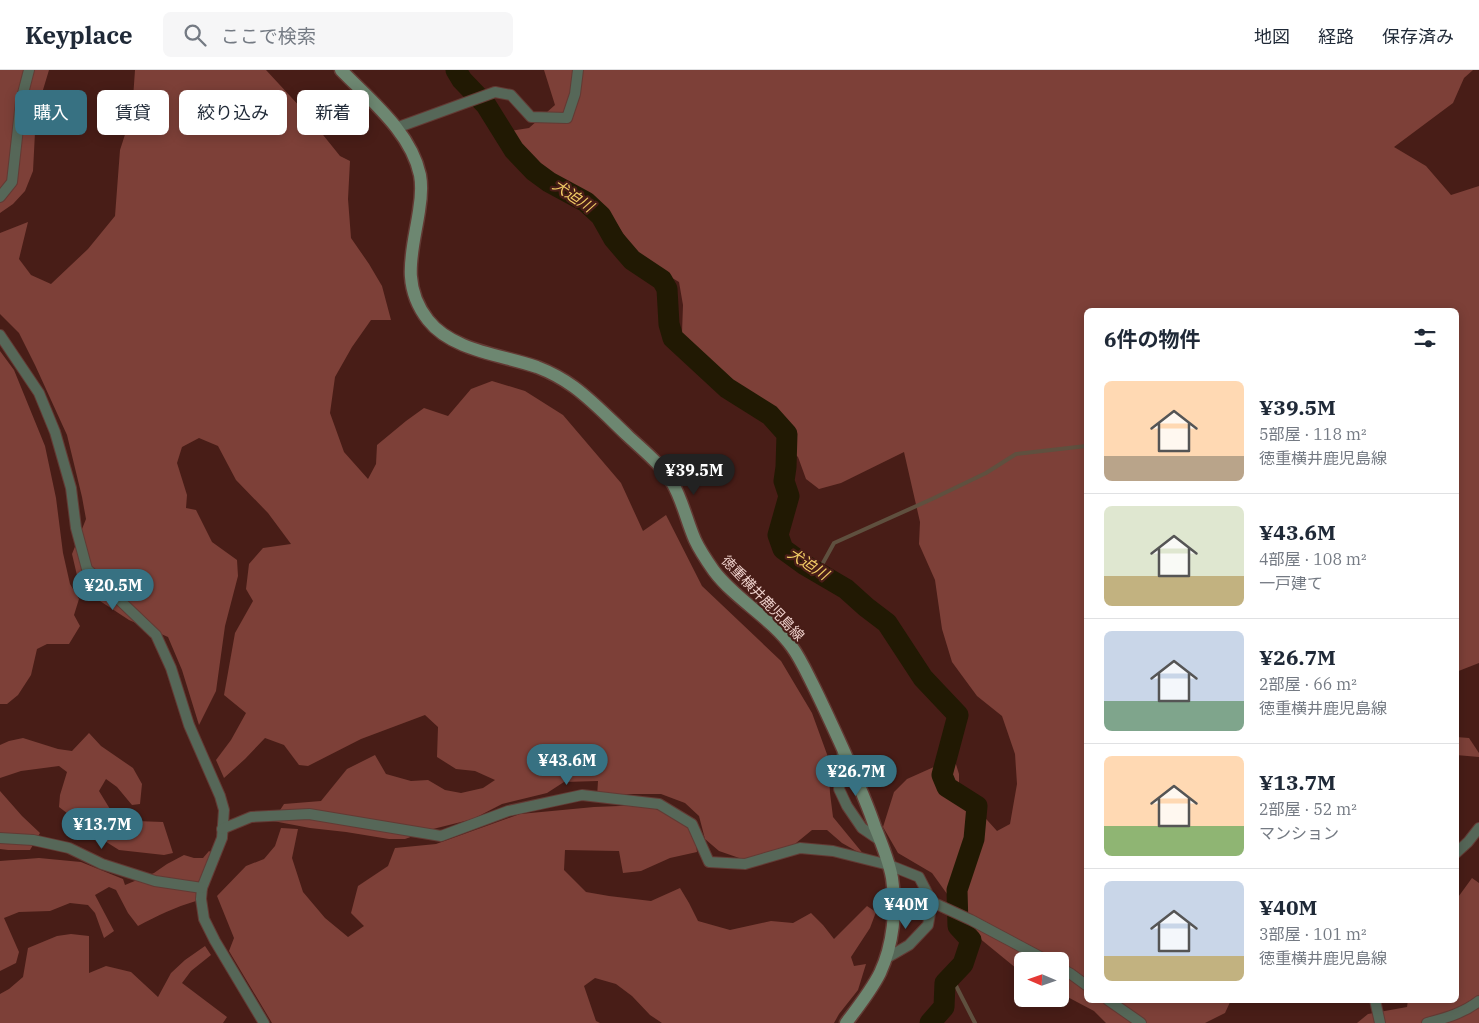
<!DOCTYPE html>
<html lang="ja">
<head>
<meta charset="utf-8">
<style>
  :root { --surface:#fff; --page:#f6f6f7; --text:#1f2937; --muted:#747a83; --line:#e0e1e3; --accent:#377182 }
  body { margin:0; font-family:"IBM Plex Serif","Noto Sans JP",serif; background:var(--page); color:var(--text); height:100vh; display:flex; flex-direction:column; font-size:19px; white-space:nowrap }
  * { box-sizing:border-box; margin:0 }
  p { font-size:16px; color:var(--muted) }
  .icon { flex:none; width:28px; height:28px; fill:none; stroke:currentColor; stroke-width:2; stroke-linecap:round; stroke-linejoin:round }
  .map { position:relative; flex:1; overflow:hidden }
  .sheet { position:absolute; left:1084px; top:238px; width:375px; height:695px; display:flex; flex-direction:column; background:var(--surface); border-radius:8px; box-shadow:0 2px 12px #0003 }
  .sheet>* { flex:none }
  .banner { position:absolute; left:15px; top:20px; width:475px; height:45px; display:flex; gap:10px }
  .needle { width:32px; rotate:272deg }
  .fabs { position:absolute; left:1014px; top:882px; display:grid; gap:10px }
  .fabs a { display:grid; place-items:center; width:55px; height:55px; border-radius:8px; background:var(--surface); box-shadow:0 2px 12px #0003; font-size:25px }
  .price { position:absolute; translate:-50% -42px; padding:0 11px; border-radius:18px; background:var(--accent); color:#fff; font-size:16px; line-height:32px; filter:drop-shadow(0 1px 2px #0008) }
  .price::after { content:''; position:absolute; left:50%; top:30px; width:15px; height:11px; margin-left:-8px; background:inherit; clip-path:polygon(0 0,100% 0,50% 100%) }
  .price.selected { background:#222; color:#fff }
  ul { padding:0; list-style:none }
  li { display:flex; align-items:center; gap:15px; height:125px; padding:0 20px }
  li+li { border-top:1px solid var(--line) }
  li span { display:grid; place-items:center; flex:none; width:140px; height:100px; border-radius:8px; color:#555 }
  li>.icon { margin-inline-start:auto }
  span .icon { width:60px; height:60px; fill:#fffc; stroke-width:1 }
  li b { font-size:21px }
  h2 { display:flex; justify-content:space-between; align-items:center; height:60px; padding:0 20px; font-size:21px }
  .pill { padding:0 18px; border-radius:8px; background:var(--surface); box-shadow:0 2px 12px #0003; font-size:18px; line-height:45px }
  .pill.selected { background:var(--accent); color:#fff }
  header { display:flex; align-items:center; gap:30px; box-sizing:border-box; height:70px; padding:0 25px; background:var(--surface); border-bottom:1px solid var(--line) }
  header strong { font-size:24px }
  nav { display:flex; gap:28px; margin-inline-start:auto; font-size:18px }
  .search { width:350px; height:45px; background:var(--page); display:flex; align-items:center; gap:12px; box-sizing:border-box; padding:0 18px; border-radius:8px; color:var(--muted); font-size:19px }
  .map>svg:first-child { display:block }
</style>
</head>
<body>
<header>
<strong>Keyplace</strong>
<div class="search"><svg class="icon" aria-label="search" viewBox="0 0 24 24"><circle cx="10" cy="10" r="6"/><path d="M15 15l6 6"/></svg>ここで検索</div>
<nav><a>地図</a><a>経路</a><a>保存済み</a></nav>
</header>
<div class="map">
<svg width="1479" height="953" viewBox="0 0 1479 953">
  <rect width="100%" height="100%" fill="#481d17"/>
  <g fill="#7d4038">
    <path d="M 0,0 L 49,0 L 36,43 L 33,101 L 25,121 L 13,134 L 0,143 Z"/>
    <path d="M 135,0 L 266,0 L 303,40 L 340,86 L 350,91 L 348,129 L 351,168 L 369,194 L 382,216 L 391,250 L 371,250 L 352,277 L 335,307 L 330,343 L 344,382 L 368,409 L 376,394 L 377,375 L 406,351 L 424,338 L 448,346 L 471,319 L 492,311 L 525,321 L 563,345 L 621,413 L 643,461 L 666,445 L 702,516 L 781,591 L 812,643 L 828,687 L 830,723 L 833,747 L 865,786 L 842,773 L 827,760 L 812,760 L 779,787 L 745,790 L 719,781 L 705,769 L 699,746 L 685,733 L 661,724 L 629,724 L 597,727 L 598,711 L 564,712 L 547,723 L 502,734 L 473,749 L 433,759 L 405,769 L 389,769 L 346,762 L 310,758 L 273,751 L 284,734 L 321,731 L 347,699 L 375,685 L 386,704 L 411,711 L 428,710 L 445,720 L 461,723 L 483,718 L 495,710 L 475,701 L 456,699 L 437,687 L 438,657 L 425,645 L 361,669 L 308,696 L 299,695 L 284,675 L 265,668 L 245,689 L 224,708 L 216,690 L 231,670 L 246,643 L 224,625 L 235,563 L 253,531 L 246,519 L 249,494 L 263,478 L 291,474 L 268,443 L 236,410 L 218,376 L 199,368 L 182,377 L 177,393 L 187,425 L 186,438 L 196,440 L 212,472 L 237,490 L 238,506 L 225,556 L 216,621 L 199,655 L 182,600 L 168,567 L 129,550 L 100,531 L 79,514 L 72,484 L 86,449 L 82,427 L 67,365 L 35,295 L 19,263 L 0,244 L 0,163 L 28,152 L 19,189 L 31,205 L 51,214 L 88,179 L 115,146 L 120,80 L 132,43 Z"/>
    <path d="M 544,0 L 1473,0 L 1464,8 L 1453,33 L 1394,77 L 1426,96 L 1451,125 L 1479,116 L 1479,593 L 1456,602 L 1456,240 L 1086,240 L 1086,930 L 1231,930 L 1225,943 L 1205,953 L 1106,953 L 1094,941 L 1060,923 L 1060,891 L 1022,891 L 1022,903 L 978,867 L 932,803 L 898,783 L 883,757 L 894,722 L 907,709 L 954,688 L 959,704 L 959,719 L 997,761 L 1010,754 L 1017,714 L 1015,684 L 1002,646 L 977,626 L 952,592 L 942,559 L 935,510 L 919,474 L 920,452 L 904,382 L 841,413 L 819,419 L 806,409 L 798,387 L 785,374 L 726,307 L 692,278 L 682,263 L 683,235 L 679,212 L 652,196 L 634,180 L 609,142 L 572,116 L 543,99 L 518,74 L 510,61 L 529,58 L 555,35 Z"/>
    <path d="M 0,281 L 14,300 L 45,376 L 56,428 L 63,483 L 70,514 L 79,529 L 74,545 L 80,556 L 69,574 L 47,574 L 37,579 L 31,605 L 18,625 L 7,634 L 0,634 Z"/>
    <path d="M 89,663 L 101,676 L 133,698 L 142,714 L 140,734 L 132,735 L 117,717 L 106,709 L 99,721 L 113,744 L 136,751 L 163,752 L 173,783 L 164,785 L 119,780 L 100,768 L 59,737 L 60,725 L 67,702 L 59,696 L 21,701 L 0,708 L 0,675 L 9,671 L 23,668 L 58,679 L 72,681 Z"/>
    <path d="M 1456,667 L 1469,668 L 1479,683 L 1479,687 L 1456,685 Z"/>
    <path d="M 0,721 L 22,746 L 40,763 L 30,780 L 8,780 L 0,779 Z"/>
    <path d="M 644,735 L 679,747 L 695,767 L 697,782 L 670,788 L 641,801 L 623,803 L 619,781 L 565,780 L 564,800 L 586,822 L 609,826 L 651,831 L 680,818 L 689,833 L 698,851 L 730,860 L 771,851 L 793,853 L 811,843 L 823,855 L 834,869 L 867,836 L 876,842 L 870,858 L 851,887 L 854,896 L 866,894 L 858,920 L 839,944 L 834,953 L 662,953 L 650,945 L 632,926 L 616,914 L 595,908 L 584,916 L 596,951 L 600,953 L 272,953 L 229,881 L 234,868 L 217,826 L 246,796 L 264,789 L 275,776 L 281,758 L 298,759 L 292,788 L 303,822 L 325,848 L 348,867 L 364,856 L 351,843 L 358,816 L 388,796 L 395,778 L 436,774 L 520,744 L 594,737 Z"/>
    <path d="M 209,781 L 220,788 L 211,808 L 196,831 C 175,837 157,846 138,856 L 128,843 L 116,820 L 109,817 L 95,825 L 114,861 L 104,868 L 95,843 L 88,835 L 70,833 L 50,841 L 19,842 L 4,848 L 19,882 L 16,893 L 0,901 L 0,791 L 39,788 L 81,792 L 123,809 L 125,815 L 154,803 L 167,794 L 184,785 L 194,788 L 203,788 Z"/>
    <path d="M 1472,808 L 1479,813 L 1479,953 L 1357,953 L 1368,944 L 1407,937 L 1408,930 L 1456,930 L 1456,830 Z"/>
    <path d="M 71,864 L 89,866 L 89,903 L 106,896 L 131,902 L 158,927 L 171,903 L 185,890 L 205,876 L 211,885 L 191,901 L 182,913 L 227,947 L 223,953 L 0,953 L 0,924 L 9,919 L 23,907 L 28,878 L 57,866 Z"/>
  </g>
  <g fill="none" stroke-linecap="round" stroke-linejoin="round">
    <g stroke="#5f503f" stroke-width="4">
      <path d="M 818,502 L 834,473 L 932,429 L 986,403 L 1016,384 L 1086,376"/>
      <path d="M 951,906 L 975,953"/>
    </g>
    <path stroke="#211903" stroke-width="21" d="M 456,0 L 462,10 L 486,35 L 514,80 L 534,101 L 549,112 L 586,132 L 601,146 L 614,169 L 632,190 L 662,210 L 667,219 L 669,254 L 673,268 L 727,318 L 770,345 L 787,364 L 786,397 L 784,411 L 789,426 L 778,465 L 783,479 L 805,495 L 846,519 L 866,537 L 887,553 L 923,608 L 958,645 L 942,705 L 947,717 L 977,736 L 974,769 L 957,820 L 958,856 L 971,870 L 963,894 L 945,913 L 944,937 L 930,953"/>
    <defs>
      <g id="street">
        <path d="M 396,58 L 495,22 L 511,25 L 531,47 L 567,48 L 575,24 L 578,0"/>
        <path d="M 0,127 L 12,112 L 21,31 L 29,0"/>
        <path d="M 0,265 L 39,323 L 55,362 L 71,418 L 76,458 L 87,499 L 156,565 L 171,598 L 189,655 L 220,726 L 224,740 L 222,768 L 202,818 L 201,829 L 204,849 L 215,871 L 264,953"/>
        <path d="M 843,680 L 839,719 L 847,736 L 862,758 L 881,771"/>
        <path d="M 222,759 L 251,747 L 309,744 L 441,766 L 508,741 L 582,725 L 659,734 L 692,754 L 709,792 L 745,794 L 800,778 L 833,781 L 889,795 L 919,807 L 932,832 L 971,850 L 1048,891"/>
        <path d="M 0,768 L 33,770 L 69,778 L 102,794 L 155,811 L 202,818"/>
        <path d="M 1456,783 L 1468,772 L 1479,758"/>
        <path d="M 885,889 L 909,875 L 928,855 L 932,832"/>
        <path d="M 1060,898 L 1071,904 L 1086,915"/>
        <path d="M 1108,930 L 1141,953"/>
        <path d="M 1375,930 L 1380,953"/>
        <path d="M 1427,953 C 1445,948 1464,943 1479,931"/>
      </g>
      <path id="secondary" d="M 341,0 C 370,30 411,62 420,105 C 422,116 421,129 419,141 C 413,181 400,214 428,250 C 452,281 503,285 537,297 C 550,302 563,309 574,317 C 593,331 611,350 628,366 C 644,381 662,395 673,414 C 683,432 687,452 695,470 C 700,481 707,491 714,501 C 736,530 770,547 792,577 C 800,588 806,601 812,613 C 823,635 833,657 843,679 C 854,704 866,730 875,757 C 882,774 889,791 892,808 C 897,839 893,875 880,903 C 871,921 858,937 846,953"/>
    </defs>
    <use href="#street" stroke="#633a34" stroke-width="12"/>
    <use href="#secondary" stroke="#633a34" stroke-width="15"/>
    <use href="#street" stroke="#566758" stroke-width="10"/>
    <use href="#secondary" stroke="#6d8771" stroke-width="12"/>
  </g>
  <g text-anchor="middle" stroke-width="4.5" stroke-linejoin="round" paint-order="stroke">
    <g font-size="14" fill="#efd1cc" stroke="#481d17">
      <text transform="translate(763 528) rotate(46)" y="5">徳重横井鹿児島線</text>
    </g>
    <g font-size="15" font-style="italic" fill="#f2cc65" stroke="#481d17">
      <text transform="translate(573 126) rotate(34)" y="5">犬迫川</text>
      <text transform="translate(808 494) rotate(33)" y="5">犬迫川</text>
    </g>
  </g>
</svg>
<div class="fabs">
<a><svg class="needle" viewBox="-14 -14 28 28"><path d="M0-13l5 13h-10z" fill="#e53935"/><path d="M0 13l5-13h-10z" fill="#747a83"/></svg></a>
</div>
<b class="price selected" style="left:694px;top:426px">¥39.5M</b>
<b class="price" style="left:113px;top:541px">¥20.5M</b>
<b class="price" style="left:567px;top:716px">¥43.6M</b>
<b class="price" style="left:856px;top:727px">¥26.7M</b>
<b class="price" style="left:102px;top:780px">¥13.7M</b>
<b class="price" style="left:906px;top:860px">¥40M</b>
<div class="banner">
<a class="pill selected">購入</a>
<a class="pill">賃貸</a>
<a class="pill">絞り込み</a>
<a class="pill">新着</a>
</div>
<section class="sheet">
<h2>6件の物件<svg class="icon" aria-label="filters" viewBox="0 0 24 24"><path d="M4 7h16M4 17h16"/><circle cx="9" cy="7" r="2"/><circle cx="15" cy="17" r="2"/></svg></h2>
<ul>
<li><span style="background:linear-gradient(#ffd9b3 75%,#b9a48a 0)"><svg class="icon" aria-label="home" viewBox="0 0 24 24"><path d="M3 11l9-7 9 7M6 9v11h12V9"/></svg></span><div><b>¥39.5M</b><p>5部屋 · 118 m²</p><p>徳重横井鹿児島線</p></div></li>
<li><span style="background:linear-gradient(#dfe7d0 70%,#c2b280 0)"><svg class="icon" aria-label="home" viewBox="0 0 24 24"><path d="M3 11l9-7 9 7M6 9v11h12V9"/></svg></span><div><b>¥43.6M</b><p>4部屋 · 108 m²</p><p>一戸建て</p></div></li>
<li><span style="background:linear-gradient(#c9d6e8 70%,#7fa58c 0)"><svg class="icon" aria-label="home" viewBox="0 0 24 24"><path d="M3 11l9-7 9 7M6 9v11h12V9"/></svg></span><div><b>¥26.7M</b><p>2部屋 · 66 m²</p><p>徳重横井鹿児島線</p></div></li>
<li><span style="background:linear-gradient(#ffd9b3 70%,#8fb573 0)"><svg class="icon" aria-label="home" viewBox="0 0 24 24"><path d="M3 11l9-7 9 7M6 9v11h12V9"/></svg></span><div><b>¥13.7M</b><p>2部屋 · 52 m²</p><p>マンション</p></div></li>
<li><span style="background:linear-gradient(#c9d6e8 75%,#c2b280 0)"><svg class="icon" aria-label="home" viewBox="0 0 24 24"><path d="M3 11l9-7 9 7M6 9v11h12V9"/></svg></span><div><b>¥40M</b><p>3部屋 · 101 m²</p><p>徳重横井鹿児島線</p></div></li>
</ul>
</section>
</div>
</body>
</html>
